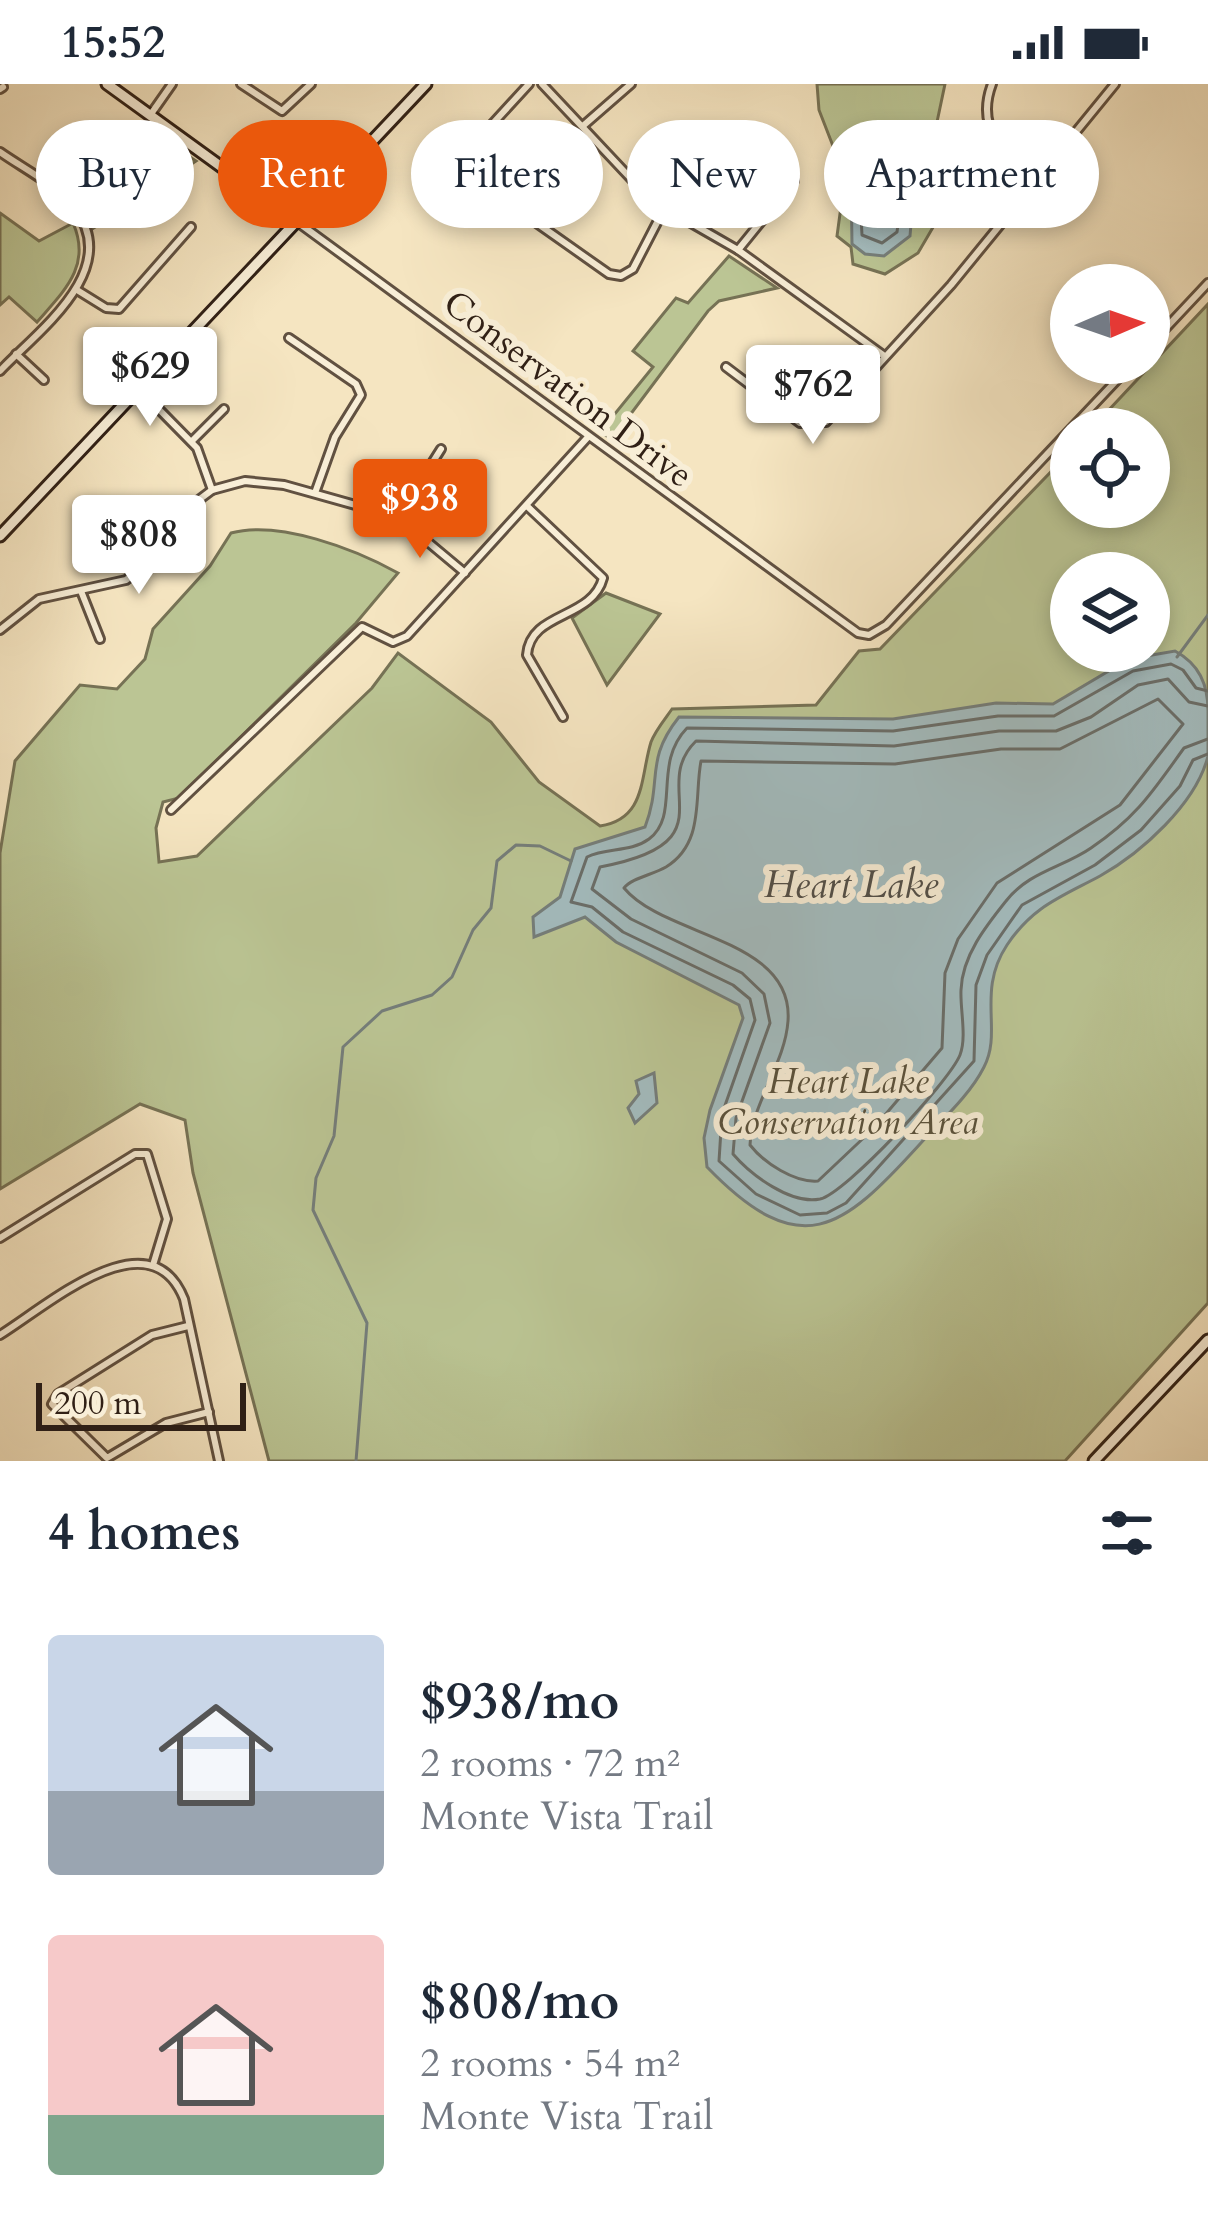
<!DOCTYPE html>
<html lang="en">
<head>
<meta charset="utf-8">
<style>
  :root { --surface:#fff; --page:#f6f6f7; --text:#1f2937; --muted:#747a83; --accent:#ea580c }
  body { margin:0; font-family:Cardo,serif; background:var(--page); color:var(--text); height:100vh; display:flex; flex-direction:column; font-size:45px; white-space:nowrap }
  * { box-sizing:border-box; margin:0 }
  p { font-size:39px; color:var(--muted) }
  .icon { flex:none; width:66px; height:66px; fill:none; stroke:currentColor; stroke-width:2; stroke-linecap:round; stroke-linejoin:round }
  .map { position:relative; height:1377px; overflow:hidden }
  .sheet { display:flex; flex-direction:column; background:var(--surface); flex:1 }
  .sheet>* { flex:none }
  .top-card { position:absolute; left:36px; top:36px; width:1137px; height:108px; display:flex; gap:24px }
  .needle { width:78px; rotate:88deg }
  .tools { position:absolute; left:1050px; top:180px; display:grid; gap:24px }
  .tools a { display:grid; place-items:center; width:120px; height:120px; border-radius:50%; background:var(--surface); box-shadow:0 6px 18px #0003; font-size:60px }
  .scale { position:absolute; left:36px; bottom:30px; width:210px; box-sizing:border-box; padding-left:12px; border:6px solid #302016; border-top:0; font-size:33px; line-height:42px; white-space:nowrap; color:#302016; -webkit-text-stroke:9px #f8eed7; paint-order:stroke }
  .price { position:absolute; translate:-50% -102px; padding:0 27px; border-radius:12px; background:#fff; color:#222; font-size:39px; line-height:78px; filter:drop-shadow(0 3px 6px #0008) }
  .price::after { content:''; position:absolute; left:50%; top:72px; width:36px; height:27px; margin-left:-18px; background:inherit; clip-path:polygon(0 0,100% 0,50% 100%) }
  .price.current { background:var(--accent); color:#fff }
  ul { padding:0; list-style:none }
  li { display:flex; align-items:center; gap:36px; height:300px; padding:0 48px }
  li span { display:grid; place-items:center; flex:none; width:336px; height:240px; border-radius:12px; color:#555 }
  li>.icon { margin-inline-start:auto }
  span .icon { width:144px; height:144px; fill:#fffc; stroke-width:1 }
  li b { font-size:51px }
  h2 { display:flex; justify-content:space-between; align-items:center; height:144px; padding:0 48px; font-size:51px }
  .pill { padding:0 42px; border-radius:54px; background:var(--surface); box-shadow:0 6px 18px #0003; font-size:42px; line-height:108px }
  .pill.current { background:var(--accent); color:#fff }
  .status { display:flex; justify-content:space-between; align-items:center; height:84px; padding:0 60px; background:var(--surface); direction:ltr }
  .status svg { height:33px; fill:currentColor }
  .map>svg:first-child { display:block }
</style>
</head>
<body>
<div class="status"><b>15:52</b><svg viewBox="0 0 49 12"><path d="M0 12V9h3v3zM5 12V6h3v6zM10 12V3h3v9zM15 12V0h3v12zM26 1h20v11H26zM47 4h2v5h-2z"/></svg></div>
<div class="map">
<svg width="1208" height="1377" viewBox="0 0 1208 1377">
  <rect width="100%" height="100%" fill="#f5e5c1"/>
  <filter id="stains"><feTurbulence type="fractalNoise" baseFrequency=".00167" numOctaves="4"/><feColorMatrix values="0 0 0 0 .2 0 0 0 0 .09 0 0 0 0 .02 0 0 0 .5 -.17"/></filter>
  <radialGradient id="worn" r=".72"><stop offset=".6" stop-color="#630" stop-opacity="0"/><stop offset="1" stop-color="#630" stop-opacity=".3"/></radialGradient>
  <g fill="#bbc594" stroke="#767255" stroke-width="3" fill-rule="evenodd">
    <path d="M 817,0 L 945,0 L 937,38 L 960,97 L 918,169 L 885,190 L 853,180 L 851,163 L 837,152 L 845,93 L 819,26 Z"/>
    <path d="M 142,42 L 196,77 L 92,145 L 84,130 L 125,98 Z"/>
    <path d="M 0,129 L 39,157 L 73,139 C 92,182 64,207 37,238 L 9,213 L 0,221 Z"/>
    <path d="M 729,172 L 777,204 L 719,217 L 708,227 L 612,355 L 600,348 L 653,283 L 633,267 L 676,214 L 688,219 Z"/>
    <path d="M 1208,220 L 1208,1219 L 1065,1377 L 269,1377 L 193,1089 L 185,1036 L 140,1020 L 0,1105 L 0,769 L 15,677 L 80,601 L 117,605 L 145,575 L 153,545 L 210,482 L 231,449 C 279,436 355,465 398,489 L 356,539 L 179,714 L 163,718 L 156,744 L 159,778 L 197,772 L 372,604 L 398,569 L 491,638 L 539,698 L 600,742 C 646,735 640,694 651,658 C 655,647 665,635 672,625 L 816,621 L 859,567 L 880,565 L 1071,367 L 1071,423 L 1149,423 L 1149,345 L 1091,345 ZM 1071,489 L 1149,489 L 1149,567 L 1071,567 Z"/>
    <path d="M 606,509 L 660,530 L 607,601 L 572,534 Z"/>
  </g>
  <g fill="#a3bcbf" stroke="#757e7b" stroke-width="3">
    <path d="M 874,86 L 889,90 L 912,128 L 910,152 L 884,172 L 865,170 L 852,160 L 851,94 L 859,87 Z"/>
    <path d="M 1175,567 C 1199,580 1208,600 1208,627 C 1208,641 1208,659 1208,672 C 1196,720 1141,769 1100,792 C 1061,813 1033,822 1007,861 C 976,908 1003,947 984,983 C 970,1011 941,1037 920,1060 C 842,1146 801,1180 707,1083 L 704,1054 L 710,1026 L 743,934 L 739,921 L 616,858 L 585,833 L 534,853 L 533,833 L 560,813 L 575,765 L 645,743 C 663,696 644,677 679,633 L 893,635 L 996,619 L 1053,620 L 1129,575 Z"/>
    <path d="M 654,989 L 657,1019 L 635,1039 L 628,1024 L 639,1010 L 636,997 Z"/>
  </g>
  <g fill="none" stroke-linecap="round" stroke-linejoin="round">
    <g stroke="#6a6e6a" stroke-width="3">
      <path d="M 867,97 L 884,102 L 899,133 L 897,148 L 882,159 L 862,151 L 860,113 Z"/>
      <path d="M 1208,607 L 1196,604 L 1183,586 L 1171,580 L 1133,587 L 1054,632 L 998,632 L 893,647 L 687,644 C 652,680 681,731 649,755 C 630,769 607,763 587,773 L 571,818 L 592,823 L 623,848 L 733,901 L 750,915 L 755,936 L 722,1030 L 719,1077 L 756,1110 L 800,1131 L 827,1129 L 846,1119 L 974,977 L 976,901 L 987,871 L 1022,821 L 1095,781 L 1141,746 L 1180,702 L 1193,676 L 1208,670"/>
      <path d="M 1158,615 L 1183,640 L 1120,721 L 997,799 L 958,855 L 945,889 L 942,964 L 873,1045 L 818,1097 C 795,1099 764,1079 750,1061 C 752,1018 785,980 788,937 C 794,854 664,853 624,804 C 632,794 652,791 666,783 C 705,759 694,713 701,677 L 895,680 L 1001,665 L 1060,665 Z"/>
      <path d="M 1208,622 L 1189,618 L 1168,595 L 1138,601 L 1091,633 L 1056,647 L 999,647 L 894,662 L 696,657 C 647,705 733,758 600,783 L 592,805 L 631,835 L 742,889 L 764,910 L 770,939 L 736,1034 L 733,1070 C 751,1091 791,1121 820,1115 C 846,1109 949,998 960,971 C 967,953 960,925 961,906 C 962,872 986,842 1006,817 C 1028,788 1064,783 1091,764 C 1137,733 1153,707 1184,664 L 1208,655"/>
    </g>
    <g stroke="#757e7b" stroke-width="3">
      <path d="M 1177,573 L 1208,531"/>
      <path d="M 356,1377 L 367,1239 L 313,1126 L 316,1094 L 334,1052 L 343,963 L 382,927 L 432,911 L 452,893 L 473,846 L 491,824 L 497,777 L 516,761 L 540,762 L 571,777"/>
    </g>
    <defs>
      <g id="street">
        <path d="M 241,0 L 282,27 L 311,0"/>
        <path d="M 529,0 L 485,48 L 482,60 L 531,135 L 609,190 L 621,192 L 633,185 L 664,125"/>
        <path d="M 542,0 L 651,116 L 738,166 L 883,271"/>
        <path d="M 992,0 C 975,45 1003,69 1036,95"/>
        <path d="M 0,5 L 3,3"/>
        <path d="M 151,30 L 172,0"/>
        <path d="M 584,41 L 631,0"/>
        <path d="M 0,68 C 24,85 57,101 75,125 C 123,186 37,248 0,287"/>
        <path d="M 52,104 L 79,60"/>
        <path d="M 296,137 L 858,549 L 869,551 L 886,541 L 1133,279"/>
        <path d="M 738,166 L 794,97"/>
        <path d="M 77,206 L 106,224 L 119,225 L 191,143"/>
        <path d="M 289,254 L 356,300 L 361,311 L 335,353 L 315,409"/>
        <path d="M 1149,262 L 1208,199"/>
        <path d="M 16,270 L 44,296"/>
        <path d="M 726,283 L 800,339 L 826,338 L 951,201 L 1115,0"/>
        <path d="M 139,305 L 197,364 L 212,406"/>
        <path d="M 192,357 L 224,325"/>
        <path d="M 527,422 L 603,494 C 592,536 530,527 527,571 L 563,633"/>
        <path d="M 127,424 L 134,438 L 160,457"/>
        <path d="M 398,433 L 441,365"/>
        <path d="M 81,507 L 100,555"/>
        <path d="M 0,546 L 39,515 L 126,496 L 143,483 L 184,427 L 212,406 L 245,397 L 284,401 L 398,433 L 465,489"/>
        <path d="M 171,726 L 362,543 L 393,558 L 407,552 L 588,353"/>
        <path d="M 0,1154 L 135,1070 L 147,1070 L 167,1135 L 153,1181"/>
        <path d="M 188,1242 L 152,1251 L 58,1310 L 52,1320 L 107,1374 L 166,1339 L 209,1328"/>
        <path d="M 0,1251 C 47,1222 150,1130 184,1215 L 219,1377"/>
      </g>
      <g id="secondary">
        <path d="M 107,0 L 296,137"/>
        <path d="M 0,452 L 426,0"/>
        <path d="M 1094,1377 L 1208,1256"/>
      </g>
    </defs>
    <use href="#street" stroke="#615141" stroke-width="12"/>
    <use href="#secondary" stroke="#302016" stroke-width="15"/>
    <use href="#street" stroke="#f8eed7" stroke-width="6"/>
    <use href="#secondary" stroke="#f8eed7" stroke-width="9"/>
  </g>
  <g text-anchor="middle" stroke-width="12" stroke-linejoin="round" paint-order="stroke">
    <g font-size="36" fill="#302016" stroke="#f8eed7">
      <text transform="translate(569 304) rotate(37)" y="13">Conservation Drive</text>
    </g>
    <g font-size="36" font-style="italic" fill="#5a523c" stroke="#f8eed7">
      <text x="848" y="1009">Heart Lake<tspan x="848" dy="41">Conservation Area</tspan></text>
    </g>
    <g font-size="39" font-style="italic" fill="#524f49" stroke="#f8eed7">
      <text x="851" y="813">Heart Lake</text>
    </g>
  </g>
  <rect width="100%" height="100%" filter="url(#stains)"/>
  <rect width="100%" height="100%" fill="url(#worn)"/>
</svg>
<div class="tools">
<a><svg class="needle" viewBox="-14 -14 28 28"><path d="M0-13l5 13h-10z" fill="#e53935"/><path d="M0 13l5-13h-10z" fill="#747a83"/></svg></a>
<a><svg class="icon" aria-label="locate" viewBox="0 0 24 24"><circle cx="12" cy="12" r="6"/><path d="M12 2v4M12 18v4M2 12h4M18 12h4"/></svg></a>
<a><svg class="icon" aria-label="layers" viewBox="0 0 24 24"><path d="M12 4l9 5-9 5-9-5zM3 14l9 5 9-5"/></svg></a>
</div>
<div class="scale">200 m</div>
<b class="price" style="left:150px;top:345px">$629</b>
<b class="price" style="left:813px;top:363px">$762</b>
<b class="price current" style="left:420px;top:477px">$938</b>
<b class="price" style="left:139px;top:513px">$808</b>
<div class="top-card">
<a class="pill">Buy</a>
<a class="pill current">Rent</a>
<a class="pill">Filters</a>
<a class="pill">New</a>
<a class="pill">Apartment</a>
</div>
</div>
<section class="sheet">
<h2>4 homes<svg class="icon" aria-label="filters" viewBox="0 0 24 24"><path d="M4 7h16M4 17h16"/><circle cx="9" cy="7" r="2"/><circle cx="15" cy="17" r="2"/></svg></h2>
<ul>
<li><span style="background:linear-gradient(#c9d6e8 65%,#9aa5b1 0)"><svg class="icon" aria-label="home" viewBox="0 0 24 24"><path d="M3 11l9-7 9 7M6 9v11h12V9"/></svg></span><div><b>$938/mo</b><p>2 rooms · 72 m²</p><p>Monte Vista Trail</p></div></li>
<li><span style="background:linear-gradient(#f6c9c9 75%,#7fa58c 0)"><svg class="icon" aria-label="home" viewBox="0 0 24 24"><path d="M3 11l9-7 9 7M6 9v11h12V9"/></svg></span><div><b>$808/mo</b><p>2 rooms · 54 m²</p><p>Monte Vista Trail</p></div></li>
</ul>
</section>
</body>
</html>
